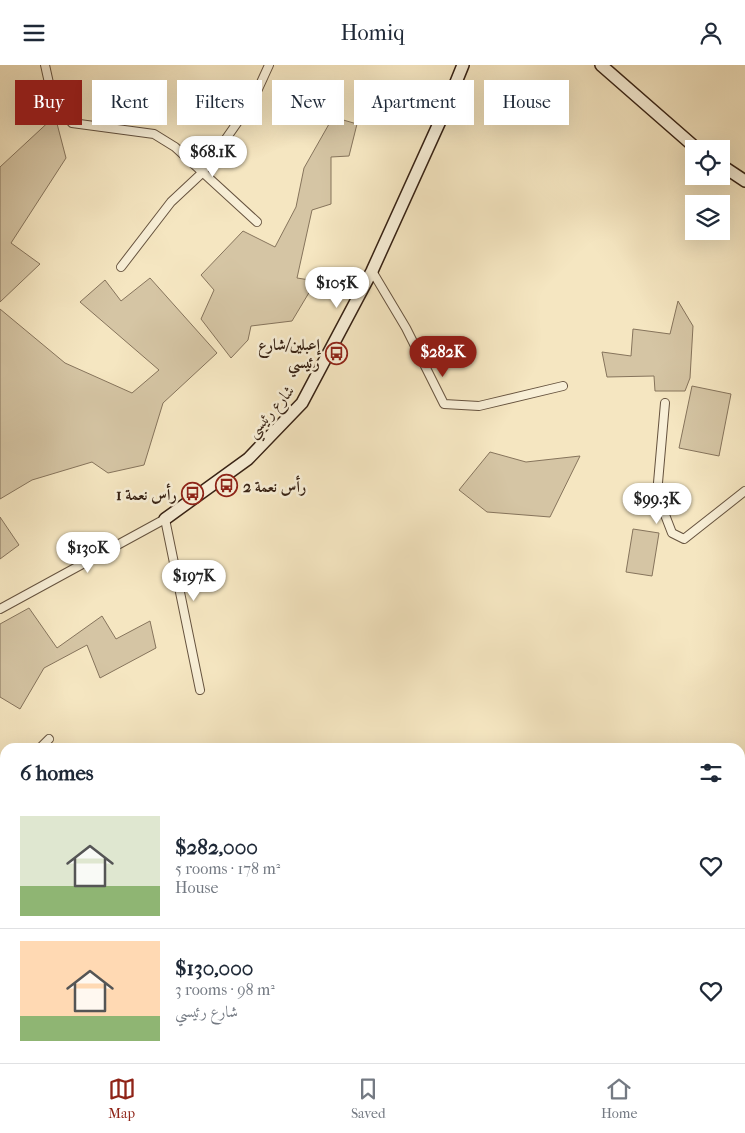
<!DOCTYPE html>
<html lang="en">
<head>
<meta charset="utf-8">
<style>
  :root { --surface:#fff; --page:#f2f2f3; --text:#1f2937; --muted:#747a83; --line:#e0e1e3; --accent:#8f2418 }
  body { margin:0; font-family:"IM FELL French Canon",Amiri,serif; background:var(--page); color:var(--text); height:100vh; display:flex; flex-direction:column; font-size:19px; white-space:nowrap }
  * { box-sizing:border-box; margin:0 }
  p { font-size:16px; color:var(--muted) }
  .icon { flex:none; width:28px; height:28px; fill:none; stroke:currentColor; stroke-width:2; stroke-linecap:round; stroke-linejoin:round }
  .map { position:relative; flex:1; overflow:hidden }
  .panel { position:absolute; left:0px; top:678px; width:745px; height:321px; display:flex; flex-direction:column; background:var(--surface); border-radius:15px 15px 0 0; box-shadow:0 5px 20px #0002 }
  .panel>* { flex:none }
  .top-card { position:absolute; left:15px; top:15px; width:715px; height:45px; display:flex; gap:10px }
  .buttons { position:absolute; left:685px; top:75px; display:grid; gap:10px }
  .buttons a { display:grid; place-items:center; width:45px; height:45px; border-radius:0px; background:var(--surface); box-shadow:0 5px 20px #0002; font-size:25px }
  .price { position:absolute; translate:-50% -42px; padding:0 11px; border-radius:18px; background:#fff; color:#222; font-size:16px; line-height:32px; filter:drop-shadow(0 1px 2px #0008) }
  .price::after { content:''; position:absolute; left:50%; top:30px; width:15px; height:11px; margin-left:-8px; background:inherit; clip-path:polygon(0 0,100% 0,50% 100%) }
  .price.active { background:var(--accent); color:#fff }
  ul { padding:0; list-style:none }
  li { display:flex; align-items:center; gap:15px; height:125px; padding:0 20px }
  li+li { border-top:1px solid var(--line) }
  li span { display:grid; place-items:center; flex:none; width:140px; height:100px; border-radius:0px; color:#555 }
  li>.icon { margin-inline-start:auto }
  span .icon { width:60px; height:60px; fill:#fffc; stroke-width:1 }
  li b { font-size:21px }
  h2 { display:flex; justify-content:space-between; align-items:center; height:60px; padding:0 20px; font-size:21px }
  .pill { padding:0 18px; border-radius:0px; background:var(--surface); box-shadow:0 5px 20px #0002; font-size:18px; line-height:45px }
  .pill.active { background:var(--accent); color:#fff }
  header { display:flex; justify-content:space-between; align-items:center; height:65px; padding:0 20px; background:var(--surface); font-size:22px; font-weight:600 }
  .tab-bar { display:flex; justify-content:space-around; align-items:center; height:70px; border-top:1px solid var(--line); background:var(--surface); font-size:14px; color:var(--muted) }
  .tab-bar a { display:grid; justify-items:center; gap:2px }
  .tab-bar .active { color:var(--accent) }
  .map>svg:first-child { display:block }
</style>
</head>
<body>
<header><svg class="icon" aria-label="menu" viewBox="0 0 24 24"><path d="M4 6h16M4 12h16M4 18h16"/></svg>Homiq<svg class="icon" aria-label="person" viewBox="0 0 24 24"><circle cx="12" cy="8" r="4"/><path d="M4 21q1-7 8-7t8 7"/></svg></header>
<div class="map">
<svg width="745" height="998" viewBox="0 0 745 998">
  <rect width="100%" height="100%" fill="#f5e6c1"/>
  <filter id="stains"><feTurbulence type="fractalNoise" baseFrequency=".004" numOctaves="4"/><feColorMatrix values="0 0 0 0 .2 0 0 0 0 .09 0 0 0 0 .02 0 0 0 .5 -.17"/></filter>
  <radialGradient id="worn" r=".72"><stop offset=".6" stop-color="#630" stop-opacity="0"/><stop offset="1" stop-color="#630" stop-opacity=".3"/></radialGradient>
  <g fill="#d5c5a4" stroke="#86745c">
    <path d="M 55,51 L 66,93 L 11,178 L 40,199 L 0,237 L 0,102 Z"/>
    <path d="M 333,52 L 357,59 L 349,91 L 331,92 L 331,139 L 312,145 L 297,213 L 316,216 L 292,256 L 251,261 L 248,275 L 231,293 L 201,254 L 214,225 L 201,210 L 243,166 L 275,182 L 296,142 L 304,103 Z"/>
    <path d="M 150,213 L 217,288 L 163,338 L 144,400 L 108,408 L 92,397 L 32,415 L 0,434 L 0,244 L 65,298 L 132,328 L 159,305 L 80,237 L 105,215 L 121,236 Z"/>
    <path d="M 678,236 L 693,261 L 690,313 L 685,326 L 655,326 L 654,311 L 607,312 L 602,287 L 631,291 L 633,264 L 670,269 Z"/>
    <path d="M 692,321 L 731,329 L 719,391 L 679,383 Z"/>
    <path d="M 490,387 L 526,397 L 580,391 L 550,452 L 487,447 L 459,425 Z"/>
    <path d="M 0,452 L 19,480 L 0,494 Z"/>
    <path d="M 633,464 L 659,468 L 652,511 L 626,507 Z"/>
    <path d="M 29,543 L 57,583 L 102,551 L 116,574 L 150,556 L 156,583 L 100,613 L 87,580 L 44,603 L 20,644 L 0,632 L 0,559 Z"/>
    <path d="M 745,737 L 745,944 L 740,948 L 740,743 Z"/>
    <path d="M 0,828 L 5,831 L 5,994 L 134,994 L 134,998 L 0,998 Z"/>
    <path d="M 140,994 L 423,994 L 426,998 L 140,998 Z"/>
    <path d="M 583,994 L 729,994 L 730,998 L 581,998 Z"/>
  </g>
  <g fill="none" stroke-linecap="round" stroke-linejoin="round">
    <defs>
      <g id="street">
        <path d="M 45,0 L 53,36 L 72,58 L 154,69 L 175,82 L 257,157"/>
        <path d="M 121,202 L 171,137 L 202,108 L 253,35 L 269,0"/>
        <path d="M 372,206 L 406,263 L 444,339 L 479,341 L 563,321"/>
        <path d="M 665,338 L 657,429 L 672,468 L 684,474 L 745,426"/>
        <path d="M 0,544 L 165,454 L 200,625"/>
        <path d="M 41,682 L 49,674"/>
        <path d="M 0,729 L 5,724"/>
        <path d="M 0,739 L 0,749"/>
        <path d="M 0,814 L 5,817"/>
      </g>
      <g id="secondary">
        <path d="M 601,0 L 697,84"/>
        <path d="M 721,100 L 745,116"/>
        <path d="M 165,454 L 248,394 L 302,338 L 372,206 L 441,54 L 463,0"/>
      </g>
    </defs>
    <use href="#street" stroke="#66533f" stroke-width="10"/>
    <use href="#secondary" stroke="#372214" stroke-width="14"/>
    <use href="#street" stroke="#f8efd7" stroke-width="8"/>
    <use href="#secondary" stroke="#f8efd7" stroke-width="11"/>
  </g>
  <defs>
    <symbol id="bus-ring" viewBox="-11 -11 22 22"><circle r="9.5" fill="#f8efd7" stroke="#8f2418" stroke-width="1.5"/><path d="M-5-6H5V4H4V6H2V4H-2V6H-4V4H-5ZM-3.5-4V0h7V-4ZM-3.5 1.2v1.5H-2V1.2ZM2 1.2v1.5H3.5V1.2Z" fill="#8f2418"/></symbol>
  </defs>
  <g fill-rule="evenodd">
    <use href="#bus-ring" x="324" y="276" width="25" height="25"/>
    <use href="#bus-ring" x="214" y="408" width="25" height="25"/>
    <use href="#bus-ring" x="180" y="416" width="25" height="25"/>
  </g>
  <g text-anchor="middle" stroke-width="5" stroke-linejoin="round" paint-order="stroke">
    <g font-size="16" font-weight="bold" fill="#372214" stroke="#f8efd7" text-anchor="end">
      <text x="320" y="285">إعبلين/شارع<tspan x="320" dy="18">رئيسي</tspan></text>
      <text x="243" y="427" text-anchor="start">رأس نعمة 2</text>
      <text x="177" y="435">رأس نعمة 1</text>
    </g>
    <g font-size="16" fill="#372214" stroke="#f8efd7">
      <text transform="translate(270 346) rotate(-49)" y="6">شارع رئيسي</text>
    </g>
  </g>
  <rect width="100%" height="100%" filter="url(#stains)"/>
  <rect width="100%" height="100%" fill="url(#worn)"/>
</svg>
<div class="buttons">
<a><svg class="icon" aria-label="locate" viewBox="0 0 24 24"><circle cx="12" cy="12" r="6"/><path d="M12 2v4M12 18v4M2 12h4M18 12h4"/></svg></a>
<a><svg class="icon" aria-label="layers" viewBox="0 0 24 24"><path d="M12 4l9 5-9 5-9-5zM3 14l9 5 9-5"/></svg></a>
</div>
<b class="price" style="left:213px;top:113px">$68.1K</b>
<b class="price" style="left:337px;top:244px">$105K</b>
<b class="price active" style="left:443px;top:313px">$282K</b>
<b class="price" style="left:657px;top:460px">$99.3K</b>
<b class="price" style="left:88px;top:509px">$130K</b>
<b class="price" style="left:194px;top:537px">$197K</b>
<div class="top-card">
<a class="pill active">Buy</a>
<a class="pill">Rent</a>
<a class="pill">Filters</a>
<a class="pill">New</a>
<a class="pill">Apartment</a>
<a class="pill">House</a>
</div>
<section class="panel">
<h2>6 homes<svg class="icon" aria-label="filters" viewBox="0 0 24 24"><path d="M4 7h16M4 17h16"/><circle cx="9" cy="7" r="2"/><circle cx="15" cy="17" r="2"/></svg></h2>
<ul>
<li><span style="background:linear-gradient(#dfe7d0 70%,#8fb573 0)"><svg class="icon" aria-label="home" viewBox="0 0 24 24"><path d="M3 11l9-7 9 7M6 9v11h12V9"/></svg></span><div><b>$282,000</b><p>5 rooms · 178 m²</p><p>House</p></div><svg class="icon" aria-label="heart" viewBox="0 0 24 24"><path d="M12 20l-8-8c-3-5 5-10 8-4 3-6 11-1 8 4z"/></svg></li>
<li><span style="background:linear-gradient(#ffd9b3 75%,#8fb573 0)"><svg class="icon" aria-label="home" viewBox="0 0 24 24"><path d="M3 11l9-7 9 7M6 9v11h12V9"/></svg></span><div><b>$130,000</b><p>3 rooms · 98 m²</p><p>شارع رئيسي</p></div><svg class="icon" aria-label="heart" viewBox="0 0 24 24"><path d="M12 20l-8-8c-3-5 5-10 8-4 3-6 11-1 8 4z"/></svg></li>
</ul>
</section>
</div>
<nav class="tab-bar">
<a class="active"><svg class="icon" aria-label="map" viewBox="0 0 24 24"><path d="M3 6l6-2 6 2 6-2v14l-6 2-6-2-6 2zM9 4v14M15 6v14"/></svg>Map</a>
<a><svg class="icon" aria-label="saved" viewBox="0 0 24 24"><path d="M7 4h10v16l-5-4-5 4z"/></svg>Saved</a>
<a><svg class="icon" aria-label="home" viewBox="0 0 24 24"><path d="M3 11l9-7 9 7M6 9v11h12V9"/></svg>Home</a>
</nav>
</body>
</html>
